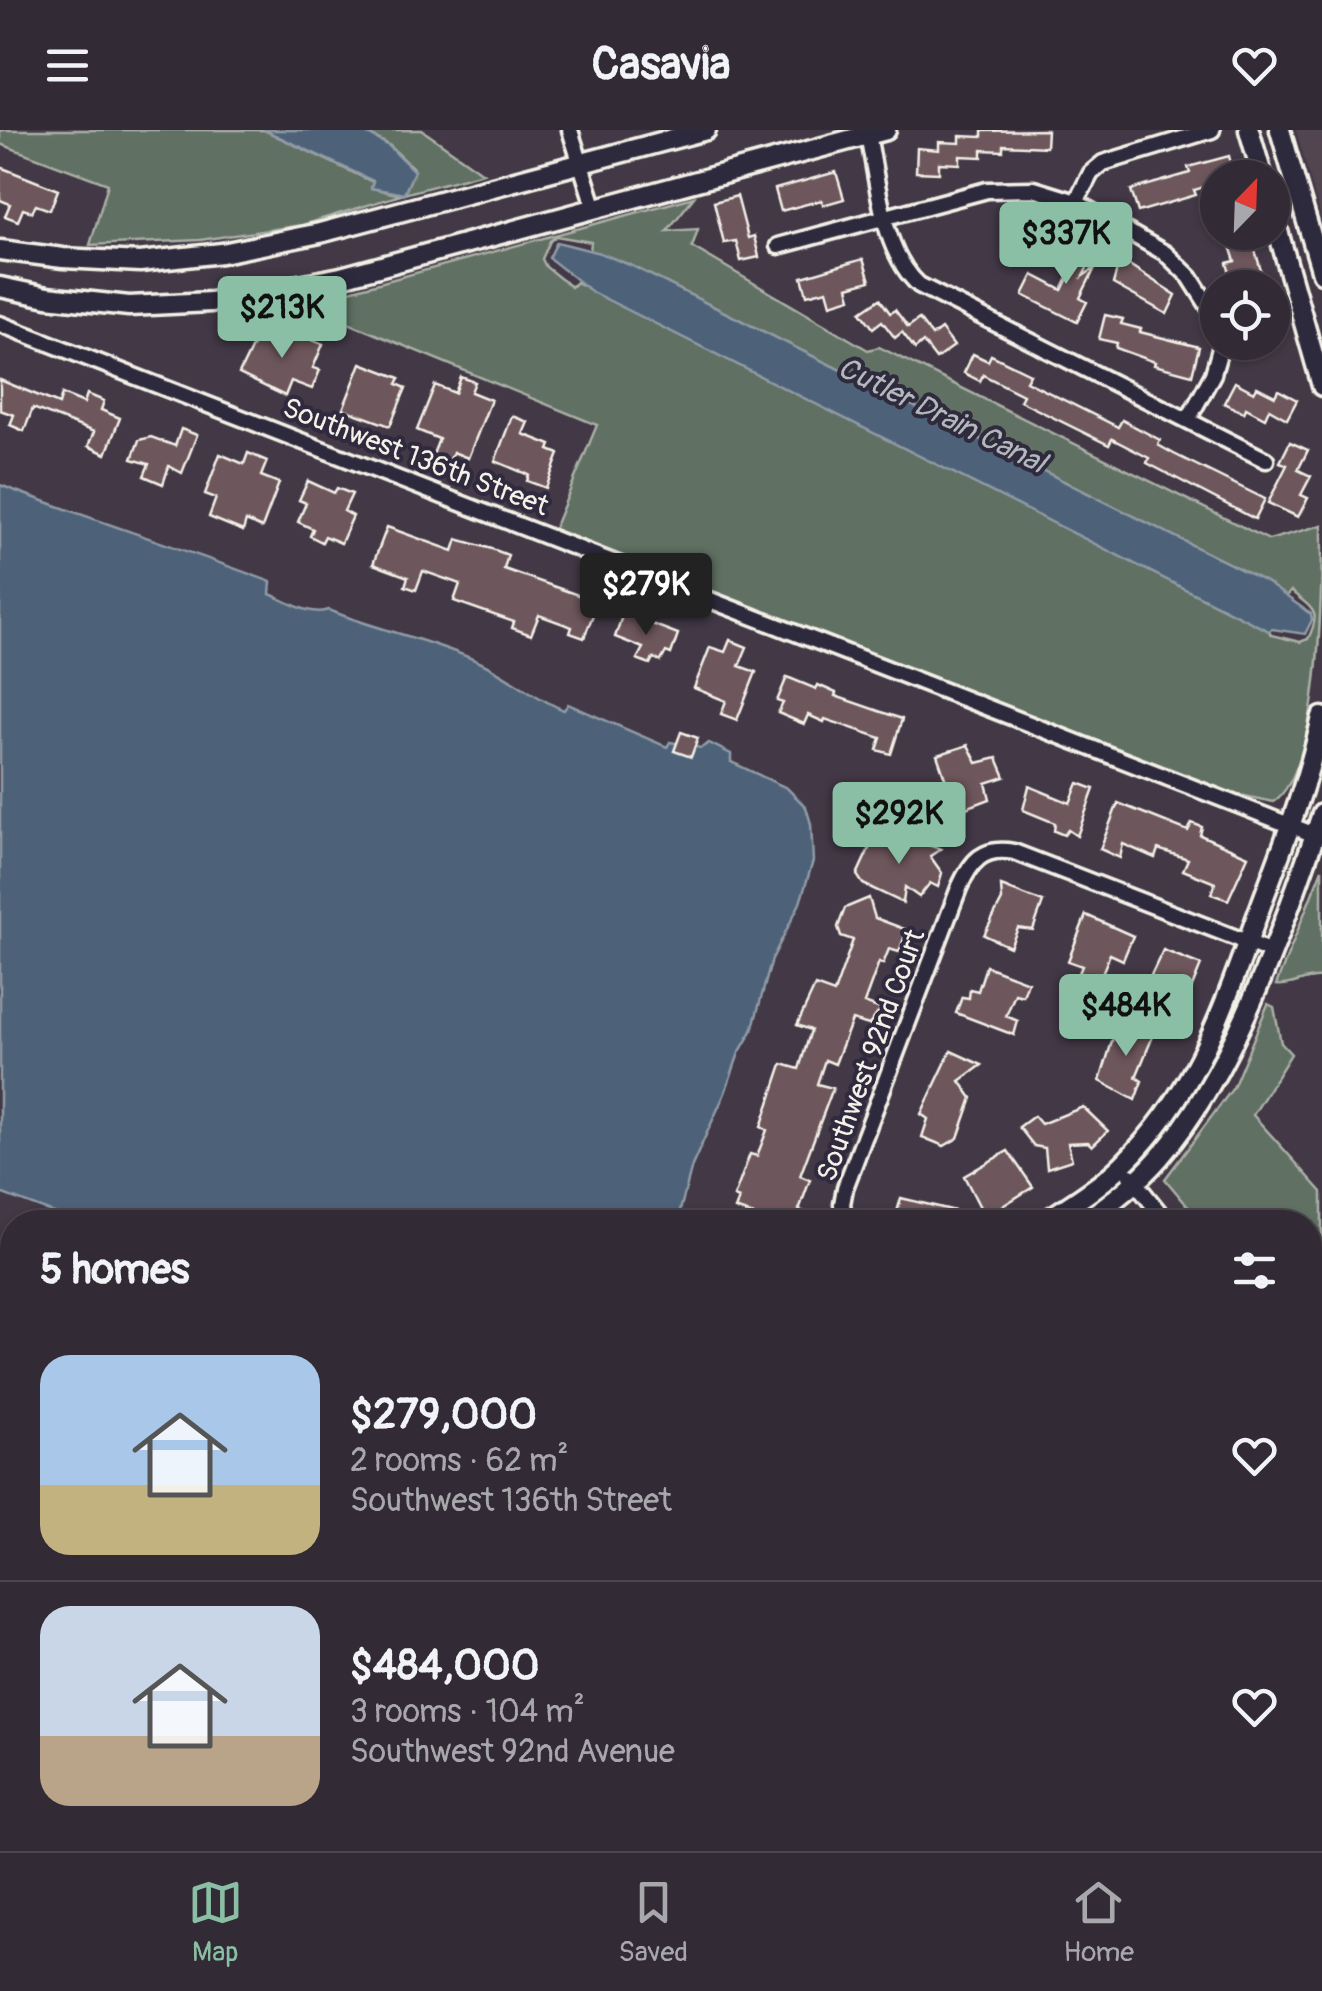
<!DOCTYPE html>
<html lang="en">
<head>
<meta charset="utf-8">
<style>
  :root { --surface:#322a34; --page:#3a323c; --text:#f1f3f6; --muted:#a8a7ac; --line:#4d464f; --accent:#8abfa5 }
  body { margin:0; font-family:Pangolin,sans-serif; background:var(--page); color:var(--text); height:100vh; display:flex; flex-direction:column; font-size:38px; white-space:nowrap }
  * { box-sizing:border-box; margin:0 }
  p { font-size:32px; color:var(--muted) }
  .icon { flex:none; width:55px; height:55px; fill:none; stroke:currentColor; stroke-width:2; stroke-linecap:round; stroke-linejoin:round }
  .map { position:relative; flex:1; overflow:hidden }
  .drawer { position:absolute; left:0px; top:1080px; width:1322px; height:642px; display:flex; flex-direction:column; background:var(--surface); border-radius:40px 40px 0 0; box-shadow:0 2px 8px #0004,0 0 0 2px var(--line) }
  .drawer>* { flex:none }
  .needle { width:65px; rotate:23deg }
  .fabs { position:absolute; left:1200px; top:30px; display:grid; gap:20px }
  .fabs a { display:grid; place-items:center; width:90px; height:90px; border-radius:50%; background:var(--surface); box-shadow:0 2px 8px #0004,0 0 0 2px var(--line); font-size:50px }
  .price { position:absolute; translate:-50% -85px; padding:0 22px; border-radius:10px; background:var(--accent); color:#111; font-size:32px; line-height:65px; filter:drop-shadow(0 2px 5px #0008) }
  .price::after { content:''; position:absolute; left:50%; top:60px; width:30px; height:22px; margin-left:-15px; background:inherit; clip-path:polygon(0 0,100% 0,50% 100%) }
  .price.active { background:#222; color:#fff }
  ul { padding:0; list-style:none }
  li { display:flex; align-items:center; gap:30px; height:250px; padding:0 40px }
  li+li { border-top:2px solid var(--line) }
  li span { display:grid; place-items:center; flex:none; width:280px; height:200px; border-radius:30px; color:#555 }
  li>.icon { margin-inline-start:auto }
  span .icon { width:120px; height:120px; fill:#fffc; stroke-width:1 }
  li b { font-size:42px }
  h2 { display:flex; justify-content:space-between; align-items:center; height:120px; padding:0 40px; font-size:42px }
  header { display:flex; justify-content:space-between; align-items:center; height:130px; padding:0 40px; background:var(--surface); font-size:45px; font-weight:700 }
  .menu { display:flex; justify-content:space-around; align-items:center; height:140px; border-top:2px solid var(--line); background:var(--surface); font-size:28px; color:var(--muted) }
  .menu a { display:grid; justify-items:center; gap:5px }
  .menu .active { color:var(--accent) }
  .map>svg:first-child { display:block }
</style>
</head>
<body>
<header><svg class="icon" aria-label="menu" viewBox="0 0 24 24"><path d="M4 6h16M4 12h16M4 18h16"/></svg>Casavia<svg class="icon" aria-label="heart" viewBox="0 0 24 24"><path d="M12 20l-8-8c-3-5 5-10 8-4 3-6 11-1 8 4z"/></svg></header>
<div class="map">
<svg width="1322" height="1721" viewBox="0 0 1322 1721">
  <rect width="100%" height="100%" fill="#423846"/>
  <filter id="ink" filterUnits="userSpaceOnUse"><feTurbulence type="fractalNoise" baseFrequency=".01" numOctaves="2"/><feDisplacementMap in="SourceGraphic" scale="20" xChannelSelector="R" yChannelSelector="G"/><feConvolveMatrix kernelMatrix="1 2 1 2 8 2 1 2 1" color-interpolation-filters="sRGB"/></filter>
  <g filter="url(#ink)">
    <path fill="#524550" d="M 1296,0 L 1322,0 L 1322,91 Z"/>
    <g fill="#616f64" stroke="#aab0a6" stroke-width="2.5" fill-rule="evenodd">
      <path d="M 0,0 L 264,0 L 373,52 L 372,58 L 401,65 L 302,95 L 200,110 L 90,115 L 108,54 L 0,14 Z"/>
      <path d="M 361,0 L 422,0 L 483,43 L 404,64 L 414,41 L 412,37 L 389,15 Z"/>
      <path d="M 694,67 L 667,101 L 698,99 L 692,117 L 868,220 L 879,217 L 1269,410 L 1322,395 C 1322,453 1322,640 1273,672 L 1235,664 L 554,399 L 597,295 L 302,174 ZM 556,106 L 591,112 L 590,121 L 630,135 L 1266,452 L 1286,467 L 1291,461 C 1313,480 1322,480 1308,509 L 1300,512 L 1271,505 L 1269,501 L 576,152 L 571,157 L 546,137 L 542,129 L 550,111 Z"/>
      <path d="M 1322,739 L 1322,848 C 1305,846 1293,857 1276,855 Z"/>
      <path d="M 1268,874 L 1274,877 L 1281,913 L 1291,924 L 1253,985 L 1322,1062 L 1322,1135 L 1310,1141 L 1310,1092 L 1201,1092 L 1165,1049 L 1233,958 Z"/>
    </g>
    <g fill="#4e6279" stroke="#909ba5" stroke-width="2.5">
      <path d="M 264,0 L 361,0 L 389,16 L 414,41 L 404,64 L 371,58 L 373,51 Z"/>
      <path d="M 557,112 L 600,123 L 630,135 L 1266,452 L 1311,484 L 1312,490 L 1305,504 L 1272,499 L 1269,501 L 592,162 L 549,128 Z"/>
      <path d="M 0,355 C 90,389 182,418 271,452 L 270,464 C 286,471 311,487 329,480 C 377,500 429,509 477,531 C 509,545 532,567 564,580 L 568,574 L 667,617 L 670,612 L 701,618 L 709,613 L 731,624 L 731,632 L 787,658 L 806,677 L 811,694 L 813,731 L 800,773 L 772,829 L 752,901 L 739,923 L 725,963 L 692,1036 L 677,1092 L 78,1092 L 0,1063 Z"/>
      <path d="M 0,1389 L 12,1393 L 12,1564 L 0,1560 Z"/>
    </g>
    <g fill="#6d575c" stroke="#f4f1e8" stroke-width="2.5">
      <path d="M 1047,0 L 1046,17 L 1003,15 L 1003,21 L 982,20 L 982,27 L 960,26 L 960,34 L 939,33 L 939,43 L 916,42 L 917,18 L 939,20 L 939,12 L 960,13 L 960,6 L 982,7 L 982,1 Z"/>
      <path d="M 1229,26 L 1235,48 L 1218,48 L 1218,53 L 1194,60 L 1196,65 L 1138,82 L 1131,60 L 1190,43 L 1188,37 Z"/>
      <path d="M 0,37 L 58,60 L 50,80 L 36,75 L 32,82 L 23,79 L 18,91 L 5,86 L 10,74 L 0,70 Z"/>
      <path d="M 836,42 L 844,69 L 823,75 L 822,70 L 781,81 L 775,59 Z"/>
      <path d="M 737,66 L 748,108 L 754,106 L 759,127 L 741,131 L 736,111 L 724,113 L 714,72 Z"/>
      <path d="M 1251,106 L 1266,158 L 1234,158 L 1227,133 L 1235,131 L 1229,113 Z"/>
      <path d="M 1088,109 L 1099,114 L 1083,146 L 1095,138 L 1080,168 L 1087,172 L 1077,192 L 1023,165 L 1033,145 L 1062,160 Z"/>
      <path d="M 863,129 L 870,151 L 848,157 L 851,168 L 831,174 L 827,160 L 807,165 L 802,147 Z"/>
      <path d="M 1120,129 L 1176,165 L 1167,184 L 1113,154 Z"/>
      <path d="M 880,169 L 890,183 L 895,180 L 908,197 L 919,189 L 932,206 L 941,199 L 954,216 L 936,229 L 923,212 L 915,219 L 902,202 L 895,208 L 882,191 L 873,198 L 861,182 Z"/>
      <path d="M 1105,185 L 1123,189 L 1121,194 L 1141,199 L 1140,202 L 1199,217 L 1192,245 L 1154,235 L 1155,232 L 1116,218 L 1117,213 L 1099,209 Z"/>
      <path d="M 262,196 L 297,209 L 299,205 L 323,214 L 313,238 L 320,240 L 312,259 L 291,251 L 285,266 L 239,244 Z"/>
      <path d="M 973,224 L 988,231 L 991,225 L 1030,244 L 1026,251 L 1118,297 L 1122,290 L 1160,310 L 1158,315 L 1174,324 L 1265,369 L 1255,389 L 1147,333 L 1149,328 L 1112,309 L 1109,315 L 1020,271 L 1023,265 L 983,245 L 980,251 L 964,243 Z"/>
      <path d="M 361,233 L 400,248 L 397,254 L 406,258 L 390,296 L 343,279 Z"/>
      <path d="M 461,247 L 475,252 L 471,262 L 491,270 L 468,328 L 453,322 L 447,338 L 430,332 L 439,309 L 417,300 L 435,255 L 455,263 Z"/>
      <path d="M 0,250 L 59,274 L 62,264 L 84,273 L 87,264 L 104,271 L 101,280 L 120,288 L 106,324 L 88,316 L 94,302 L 33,278 L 24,301 L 10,295 L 14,285 L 0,280 Z"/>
      <path d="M 1235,252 L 1254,262 L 1257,257 L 1275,266 L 1278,260 L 1297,270 L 1287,289 L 1269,279 L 1265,288 L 1246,278 L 1244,283 L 1224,273 Z"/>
      <path d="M 512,286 L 528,292 L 523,304 L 551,315 L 549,320 L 559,324 L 546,358 L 527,351 L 529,345 L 495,331 Z"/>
      <path d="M 181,299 L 197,305 L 182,343 L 169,336 L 163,354 L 144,346 L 149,334 L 132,329 L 139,310 L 151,307 L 175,316 Z"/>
      <path d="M 1290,312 L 1308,320 L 1298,340 L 1311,346 L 1301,365 L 1308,368 L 1298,387 L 1268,373 L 1287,335 L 1280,332 Z"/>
      <path d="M 248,323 L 267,331 L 261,346 L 279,353 L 262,398 L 246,391 L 243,401 L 209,387 L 216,368 L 205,364 L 220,324 L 244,334 Z"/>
      <path d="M 308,351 L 334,363 L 337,358 L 352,364 L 344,381 L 353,386 L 341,413 L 325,406 L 322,412 L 310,406 L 313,399 L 298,392 L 306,373 L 299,370 Z"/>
      <path d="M 387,397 L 453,421 L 457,409 L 492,419 L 508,425 L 504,439 L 598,472 L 584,508 L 570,503 L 572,497 L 539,485 L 531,505 L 512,498 L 514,492 L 454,471 L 460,454 L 423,441 L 416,460 L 405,456 L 408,447 L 373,434 Z"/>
      <path d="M 623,483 L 678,504 L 671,524 L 666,522 L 661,531 L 653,528 L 650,534 L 637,529 L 643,518 L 615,507 Z"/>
      <path d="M 730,510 L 747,517 L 739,536 L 756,542 L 737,590 L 721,584 L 726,571 L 694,558 L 710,517 L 725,522 Z"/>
      <path d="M 787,547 L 816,559 L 818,555 L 836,563 L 835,566 L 902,589 L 891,624 L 877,620 L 881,608 L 825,589 L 824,592 L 808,585 L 804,594 L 778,583 L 783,573 L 777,571 Z"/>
      <path d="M 681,602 L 698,608 L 691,627 L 674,621 Z"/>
      <path d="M 968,615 L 977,633 L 997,628 L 1005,647 L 986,653 L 990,669 L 948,685 L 935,655 L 946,651 L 937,625 Z"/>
      <path d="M 1078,653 L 1094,659 L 1077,706 L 1068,700 L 1064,705 L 1054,701 L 1055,693 L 1023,680 L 1029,656 L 1070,673 Z"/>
      <path d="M 1118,673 L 1188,701 L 1192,693 L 1202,697 L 1200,705 L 1248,726 L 1228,770 L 1211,764 L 1215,753 L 1183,740 L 1188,729 L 1158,719 L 1155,728 L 1123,714 L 1120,728 L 1100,719 Z"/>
      <path d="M 888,703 L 941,719 L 930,726 L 942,743 L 938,757 L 930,753 L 919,767 L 905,757 L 903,773 L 863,754 L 857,745 L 874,708 Z"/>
      <path d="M 1001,756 L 1043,772 L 1033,800 L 1018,798 L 1010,817 L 984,805 L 1002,770 Z"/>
      <path d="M 869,768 L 875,788 L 907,800 L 899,822 L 889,819 L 883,834 L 879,832 L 864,873 L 881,879 L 869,895 L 852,890 L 835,934 L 825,930 L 817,954 L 833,958 L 800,1046 L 810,1050 L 799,1080 L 807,1083 L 803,1092 L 772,1092 L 735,1079 L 739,1069 L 734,1067 L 750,1024 L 757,1026 L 767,1000 L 761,997 L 782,934 L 799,939 L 811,900 L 797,895 L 815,856 L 834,863 L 853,810 L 841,806 L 838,797 L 845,778 Z"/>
      <path d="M 1086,785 L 1133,806 L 1123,830 L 1110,824 L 1099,851 L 1079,843 L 1082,836 L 1068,831 Z"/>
      <path d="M 1163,820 L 1201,835 L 1190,862 L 1184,859 L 1173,887 L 1138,873 Z"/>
      <path d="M 986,836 L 1028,852 L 1023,866 L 1015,864 L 1006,886 L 1018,891 L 1014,905 L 956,883 L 962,867 L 969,868 L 970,859 L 978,861 Z"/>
      <path d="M 1119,888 L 1153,906 L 1136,947 L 1142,951 L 1135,970 L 1100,951 Z"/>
      <path d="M 951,921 L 982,935 L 960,951 L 972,968 L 958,1008 L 944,1016 L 922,1007 L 928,989 L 921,984 Z"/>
      <path d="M 1083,977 L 1108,1001 L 1092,1016 L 1088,1012 L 1068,1013 L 1072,1030 L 1047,1038 L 1045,1018 L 1034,1016 L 1019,997 L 1034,986 L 1041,994 Z"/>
      <path d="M 1008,1021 L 1033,1057 L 985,1087 L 964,1046 Z"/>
      <path d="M 901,1068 L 955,1081 L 951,1092 L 894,1092 Z"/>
      <path d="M 0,1113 L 12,1118 L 12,1165 L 0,1160 Z"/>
      <path d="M 1322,1227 L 1322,1276 L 1310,1255 L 1310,1234 Z"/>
      <path d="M 1322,1566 L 1322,1615 L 1310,1622 L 1310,1573 Z"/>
      <path d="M 0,1629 L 12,1635 L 12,1674 L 0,1669 Z"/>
      <path d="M 1322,1656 L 1322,1700 L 1310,1704 L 1310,1660 Z"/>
    </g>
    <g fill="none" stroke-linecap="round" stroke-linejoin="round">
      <defs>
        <g id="minor">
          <path d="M 570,0 L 595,79"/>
          <path d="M 868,5 C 878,52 882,121 919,155 L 1266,330"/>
          <path d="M 1076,72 L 1091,43 L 1103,33 L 1212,0"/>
          <path d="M 778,116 L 987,60 L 1034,59 L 1076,72 L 1165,123 L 1190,147 L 1218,191"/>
          <path d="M 0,194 L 1315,705"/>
          <path d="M 1189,288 L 1213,244 L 1222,212"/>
          <path d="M 1130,1046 L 1167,1092"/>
          <path d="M 845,1092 L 842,1074 L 845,1058 L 959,758 C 971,731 983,716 1014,722 L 1270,821"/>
          <path d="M 1310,1152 L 1322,1146"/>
          <path d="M 0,1222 L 12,1227"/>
          <path d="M 1310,1413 L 1322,1434"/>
          <path d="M 1310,1525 L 1322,1546"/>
          <path d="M 999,1710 L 1005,1721"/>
          <path d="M 1146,1710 L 1150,1721"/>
        </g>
        <g id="tertiary">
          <path d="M 1249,0 L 1263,48"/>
          <path d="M 1280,0 L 1322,143"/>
          <path d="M 1272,80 L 1322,256"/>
          <path d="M 0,120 L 63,128 L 140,132 L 222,123 L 320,103 L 706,0"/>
          <path d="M 0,157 L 47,167 L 129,176 L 211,172 L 341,147 L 886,0"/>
          <path d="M 1044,1092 C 1070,1075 1100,1057 1123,1034 C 1200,959 1225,872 1261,775 C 1284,713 1308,652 1322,587"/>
          <path d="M 1083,1092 C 1110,1074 1137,1053 1159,1028 C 1235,941 1284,794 1322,684"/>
          <path d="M 601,1721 L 605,1710"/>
          <path d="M 624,1721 L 628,1710"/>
        </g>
      </defs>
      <use href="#minor" stroke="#f4f1e8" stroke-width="21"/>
      <use href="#tertiary" stroke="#f4f1e8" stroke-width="25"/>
      <use href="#minor" stroke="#2f2a3d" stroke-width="14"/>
      <use href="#tertiary" stroke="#2f2a3d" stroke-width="18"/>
    </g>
  </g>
  <g text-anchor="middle" stroke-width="8" stroke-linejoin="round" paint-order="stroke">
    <g font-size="28" fill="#f4f1e8" stroke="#2f2a3d">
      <text transform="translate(416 326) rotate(21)" y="10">Southwest 136th Street</text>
      <text transform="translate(870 925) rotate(-70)" y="10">Southwest 92nd Court</text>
    </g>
    <g font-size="30" font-style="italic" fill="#b2b8bc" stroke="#2f2a3d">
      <text transform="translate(942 285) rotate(26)" y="10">Cutler Drain Canal</text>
    </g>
  </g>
</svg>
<div class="fabs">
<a><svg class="needle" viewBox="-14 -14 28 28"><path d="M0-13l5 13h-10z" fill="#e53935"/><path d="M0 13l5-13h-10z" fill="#a8a7ac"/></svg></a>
<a><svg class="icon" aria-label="locate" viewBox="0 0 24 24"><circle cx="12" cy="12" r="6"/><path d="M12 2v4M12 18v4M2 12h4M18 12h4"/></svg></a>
</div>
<b class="price" style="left:1066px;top:157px">$337K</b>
<b class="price" style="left:282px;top:231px">$213K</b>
<b class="price active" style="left:646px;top:508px">$279K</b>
<b class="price" style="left:899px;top:737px">$292K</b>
<b class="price" style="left:1126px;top:929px">$484K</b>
<section class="drawer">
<h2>5 homes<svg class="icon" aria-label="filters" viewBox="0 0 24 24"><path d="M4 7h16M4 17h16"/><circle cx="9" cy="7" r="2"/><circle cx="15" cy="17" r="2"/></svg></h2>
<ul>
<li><span style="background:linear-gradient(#a9c7e8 65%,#c2b280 0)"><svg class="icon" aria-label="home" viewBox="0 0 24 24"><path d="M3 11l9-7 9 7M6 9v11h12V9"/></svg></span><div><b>$279,000</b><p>2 rooms · 62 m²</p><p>Southwest 136th Street</p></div><svg class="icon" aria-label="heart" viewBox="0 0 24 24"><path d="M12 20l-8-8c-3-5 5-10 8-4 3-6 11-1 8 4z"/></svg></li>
<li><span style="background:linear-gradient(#c9d6e8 65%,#b9a48a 0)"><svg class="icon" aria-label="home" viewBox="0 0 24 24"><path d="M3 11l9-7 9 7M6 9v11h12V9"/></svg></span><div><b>$484,000</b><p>3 rooms · 104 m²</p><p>Southwest 92nd Avenue</p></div><svg class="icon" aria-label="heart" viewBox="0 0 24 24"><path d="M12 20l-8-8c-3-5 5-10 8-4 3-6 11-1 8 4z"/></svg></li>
</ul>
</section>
</div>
<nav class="menu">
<a class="active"><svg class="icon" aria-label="map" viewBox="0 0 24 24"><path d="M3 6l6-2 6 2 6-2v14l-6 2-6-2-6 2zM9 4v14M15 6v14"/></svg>Map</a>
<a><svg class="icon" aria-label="saved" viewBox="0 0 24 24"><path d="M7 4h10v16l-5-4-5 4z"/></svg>Saved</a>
<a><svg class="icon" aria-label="home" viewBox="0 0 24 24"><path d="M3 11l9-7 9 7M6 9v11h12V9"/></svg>Home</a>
</nav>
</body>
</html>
